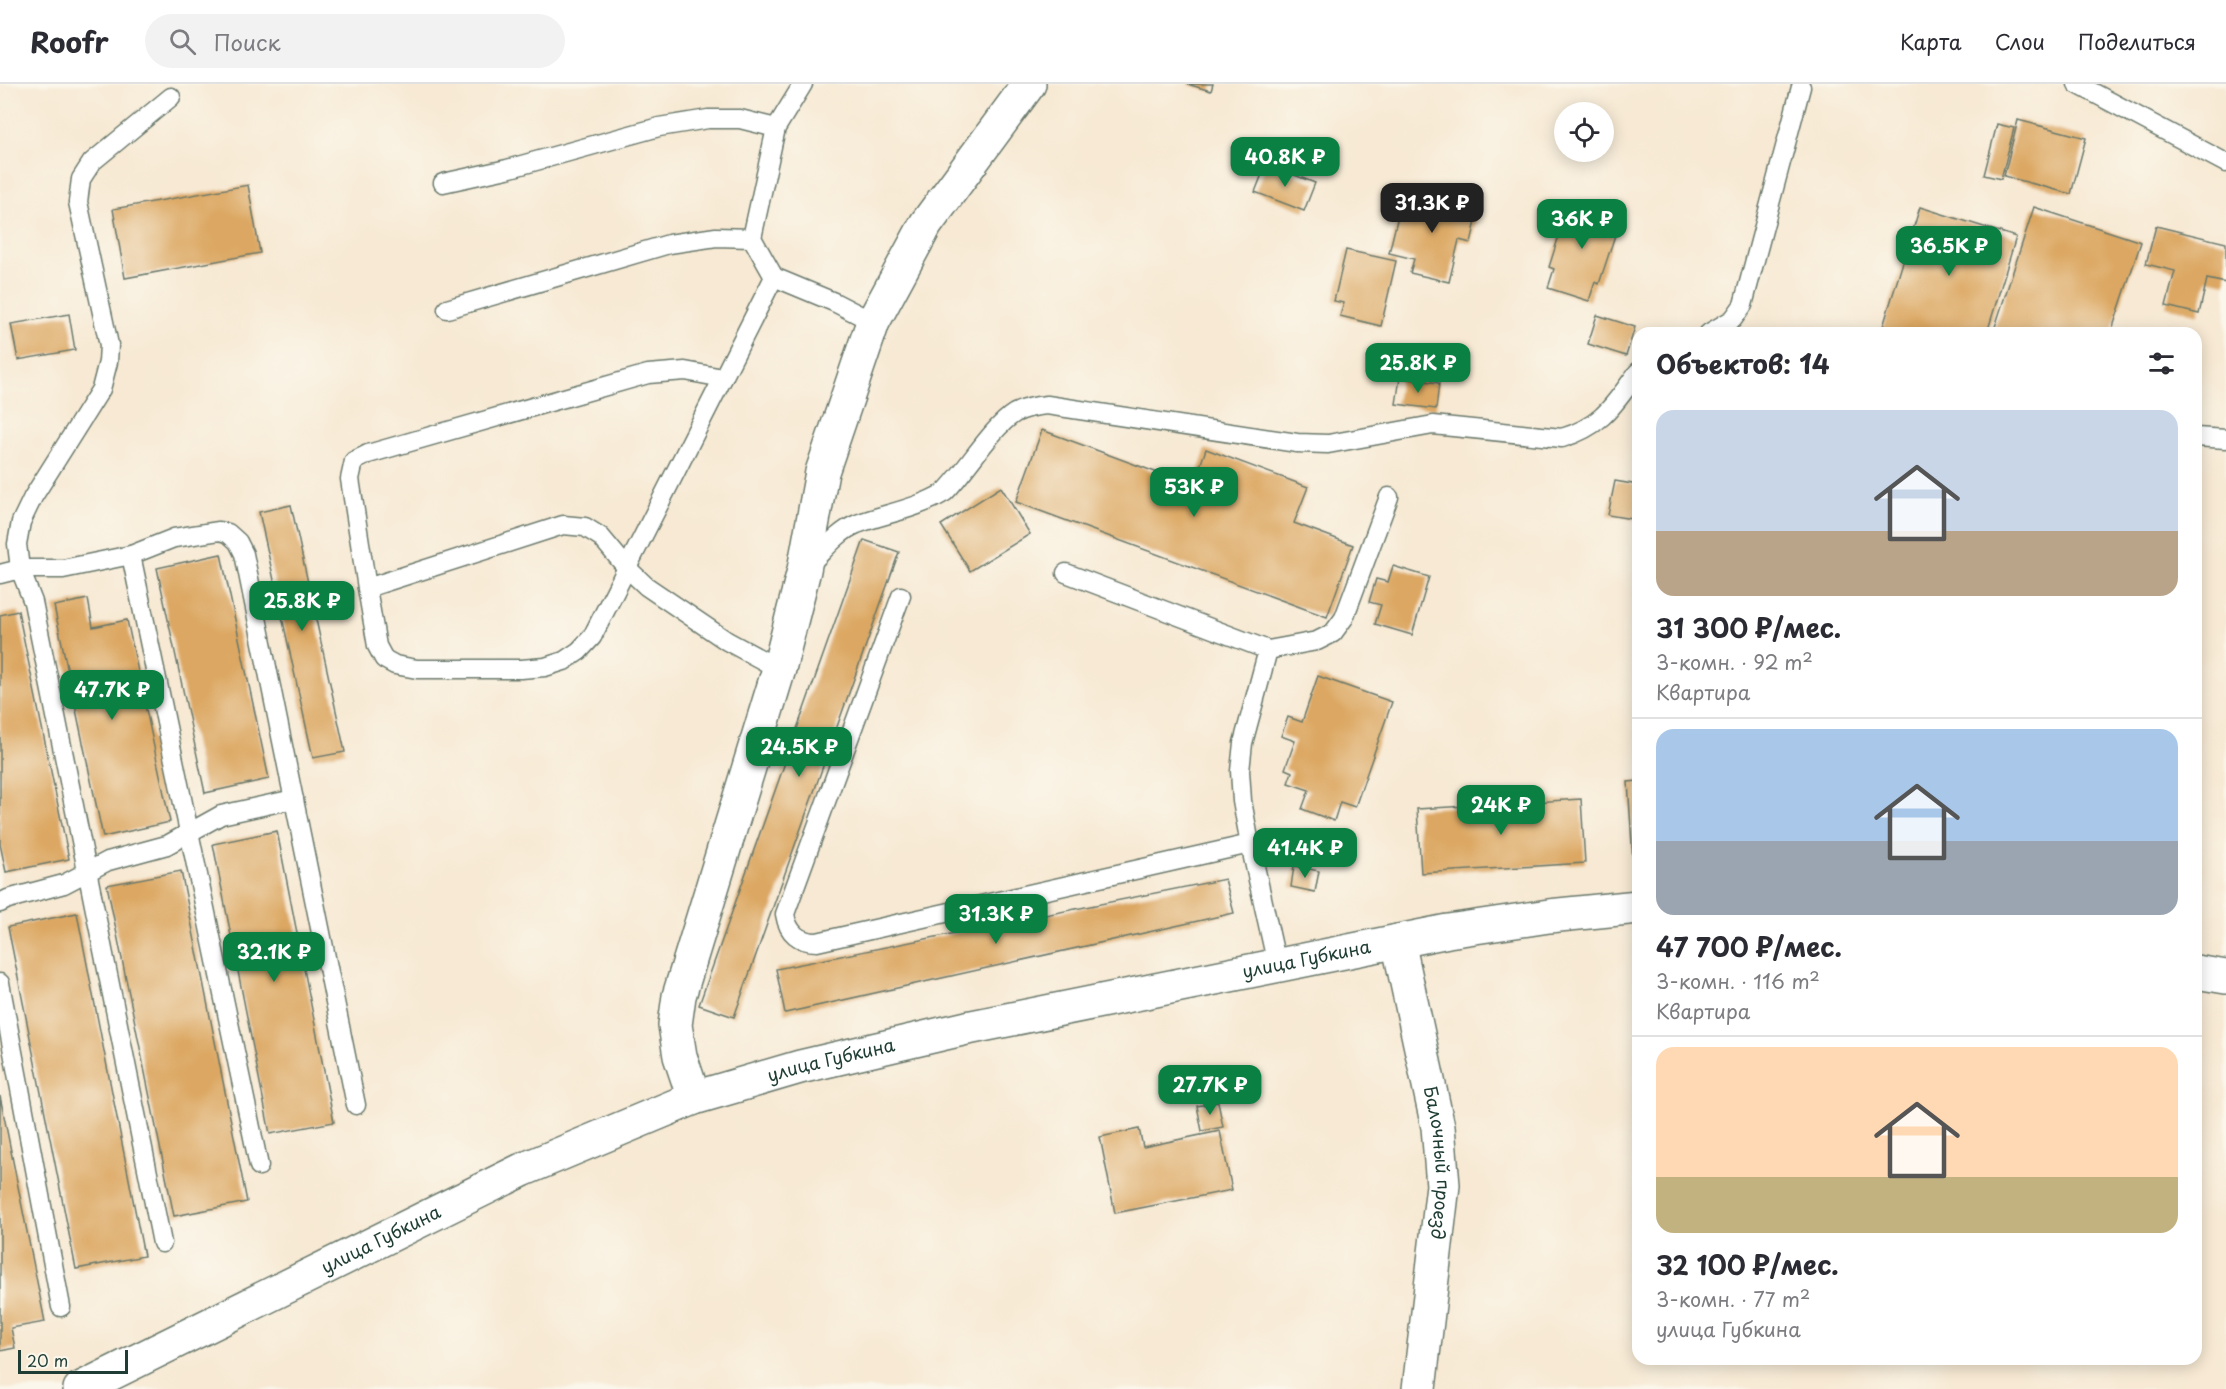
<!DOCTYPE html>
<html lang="ru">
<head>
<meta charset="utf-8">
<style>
  :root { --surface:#fff; --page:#f2f2f3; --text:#2b2b33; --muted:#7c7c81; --line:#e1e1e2; --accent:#0b8043 }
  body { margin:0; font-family:"Playpen Sans",sans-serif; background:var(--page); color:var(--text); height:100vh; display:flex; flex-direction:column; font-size:22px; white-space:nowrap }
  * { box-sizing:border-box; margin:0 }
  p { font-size:20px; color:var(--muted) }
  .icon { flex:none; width:33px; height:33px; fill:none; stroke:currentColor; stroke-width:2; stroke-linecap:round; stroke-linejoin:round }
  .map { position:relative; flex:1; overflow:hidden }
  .side { position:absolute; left:1632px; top:243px; width:570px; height:1038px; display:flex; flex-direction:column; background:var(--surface); border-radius:18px; box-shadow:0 3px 15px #0003 }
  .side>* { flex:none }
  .tools { position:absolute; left:1554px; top:18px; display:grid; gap:12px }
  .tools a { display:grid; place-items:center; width:60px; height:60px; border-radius:50%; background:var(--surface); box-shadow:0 3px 15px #0003; font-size:30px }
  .scale { position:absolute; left:18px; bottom:15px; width:110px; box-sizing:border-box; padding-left:6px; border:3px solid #1f3d34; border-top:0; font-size:16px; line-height:21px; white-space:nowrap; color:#1f3d34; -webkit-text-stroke:4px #fbf7ec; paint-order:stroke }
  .price { position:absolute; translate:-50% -51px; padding:0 14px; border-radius:12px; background:var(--accent); color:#fff; font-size:20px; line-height:39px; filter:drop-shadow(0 2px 3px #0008) }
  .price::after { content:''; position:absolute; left:50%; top:36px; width:18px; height:14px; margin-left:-9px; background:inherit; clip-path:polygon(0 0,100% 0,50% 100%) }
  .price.active { background:#222; color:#fff }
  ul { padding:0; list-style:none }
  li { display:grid; align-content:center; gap:12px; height:318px; padding:0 24px }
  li+li { border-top:2px solid var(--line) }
  li span { display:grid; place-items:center; height:186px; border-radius:18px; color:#555 }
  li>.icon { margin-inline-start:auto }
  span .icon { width:108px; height:108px; fill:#fffc; stroke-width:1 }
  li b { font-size:26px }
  h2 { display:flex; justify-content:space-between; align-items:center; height:72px; padding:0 24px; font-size:26px }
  header { display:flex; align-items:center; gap:36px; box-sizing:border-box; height:84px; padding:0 30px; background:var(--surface); border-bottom:2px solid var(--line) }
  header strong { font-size:28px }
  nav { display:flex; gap:33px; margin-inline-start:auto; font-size:21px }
  .search { width:420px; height:54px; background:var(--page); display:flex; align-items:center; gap:15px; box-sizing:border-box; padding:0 21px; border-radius:33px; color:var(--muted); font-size:22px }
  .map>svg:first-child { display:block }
</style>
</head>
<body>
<header>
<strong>Roofr</strong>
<div class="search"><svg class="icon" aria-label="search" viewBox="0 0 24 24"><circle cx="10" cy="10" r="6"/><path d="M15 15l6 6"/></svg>Поиск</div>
<nav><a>Карта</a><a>Слои</a><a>Поделиться</a></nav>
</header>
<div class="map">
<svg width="2226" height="1305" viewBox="0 0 2226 1305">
  <rect width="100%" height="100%" fill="#fbf7ec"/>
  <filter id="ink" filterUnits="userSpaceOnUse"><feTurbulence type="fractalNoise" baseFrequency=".0167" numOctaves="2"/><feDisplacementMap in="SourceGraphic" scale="12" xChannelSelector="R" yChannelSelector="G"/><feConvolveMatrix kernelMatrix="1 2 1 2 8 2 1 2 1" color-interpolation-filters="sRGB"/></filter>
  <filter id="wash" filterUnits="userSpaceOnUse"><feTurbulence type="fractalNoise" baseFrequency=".008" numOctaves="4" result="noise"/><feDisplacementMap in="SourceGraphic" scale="24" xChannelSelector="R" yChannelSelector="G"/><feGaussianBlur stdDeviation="1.35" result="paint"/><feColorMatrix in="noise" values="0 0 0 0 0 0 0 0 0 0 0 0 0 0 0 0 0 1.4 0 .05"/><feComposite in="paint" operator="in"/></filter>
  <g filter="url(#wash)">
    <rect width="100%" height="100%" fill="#f7e9d3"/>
    <g id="blocks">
      <g fill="#dca762">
        <path d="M 1187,0 L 1213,0 L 1211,7 Z"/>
        <path d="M 2018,36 L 2086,54 L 2071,110 L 2004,92 Z"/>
        <path d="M 1997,40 L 2014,44 L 2001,95 L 1984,91 Z"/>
        <path d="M 1266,80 L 1315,99 L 1304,127 L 1255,108 Z"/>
        <path d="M 248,101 L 260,169 L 125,194 L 113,125 Z"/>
        <path d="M 1404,107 L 1467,121 L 1466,125 L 1478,128 L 1471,159 L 1459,156 L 1449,198 L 1410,189 L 1414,175 L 1389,169 Z"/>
        <path d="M 1570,117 L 1621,133 L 1599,200 L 1595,198 L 1589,217 L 1548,204 L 1554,185 L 1549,183 Z"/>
        <path d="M 1920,123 L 2016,153 L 1987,249 L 1881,249 Z"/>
        <path d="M 2034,123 L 2141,158 L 2111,249 L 1993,249 Z"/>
        <path d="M 2156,142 L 2226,159 L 2226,199 L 2207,195 L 2199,230 L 2166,222 L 2175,187 L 2146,180 Z"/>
        <path d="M 1346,166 L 1396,177 L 1381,242 L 1340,232 L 1344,219 L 1334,217 Z"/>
        <path d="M 69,230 L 75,266 L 18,276 L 11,240 Z"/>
        <path d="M 1597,231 L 1635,243 L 1626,272 L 1588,260 Z"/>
        <path d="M 1400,294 L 1439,299 L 1436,325 L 1396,320 Z"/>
        <path d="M 1042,346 L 1193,402 L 1206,365 L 1308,403 L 1294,439 L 1353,461 L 1327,533 L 1016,418 Z"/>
        <path d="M 1615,397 L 1638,401 L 1638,436 L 1608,431 Z"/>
        <path d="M 1001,403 L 1030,450 L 970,487 L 941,441 Z"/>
        <path d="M 291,421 L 345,668 L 313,674 L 259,428 Z"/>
        <path d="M 864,456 L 899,468 L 734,933 L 699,921 Z"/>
        <path d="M 221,470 L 269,695 L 205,709 L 157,484 Z"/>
        <path d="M 1393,482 L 1429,493 L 1412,551 L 1375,540 L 1381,521 L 1369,518 L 1376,495 L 1388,498 Z"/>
        <path d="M 88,515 L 93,543 L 127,536 L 170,738 L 103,753 L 54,522 Z"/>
        <path d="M 18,527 L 69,775 L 6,788 L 0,760 L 0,531 Z"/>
        <path d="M 1318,592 L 1392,618 L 1355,723 L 1340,718 L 1334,737 L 1302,725 L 1309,706 L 1288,699 L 1292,688 L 1285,685 L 1295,657 L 1281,652 L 1288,633 L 1302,638 Z"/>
        <path d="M 1638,697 L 1638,776 L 1633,776 L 1628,698 Z"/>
        <path d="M 1581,715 L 1585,779 L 1421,789 L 1417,725 Z"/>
        <path d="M 277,747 L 334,1038 L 270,1050 L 213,760 Z"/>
        <path d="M 1294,782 L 1319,787 L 1315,808 L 1291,803 Z"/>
        <path d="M 181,787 L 247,1118 L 174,1132 L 107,801 Z"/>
        <path d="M 1225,795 L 1234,829 L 785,929 L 776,885 Z"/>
        <path d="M 77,829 L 144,1172 L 76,1185 L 8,843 Z"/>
        <path d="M 0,1012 L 45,1238 L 11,1244 L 15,1264 L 0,1267 Z"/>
        <path d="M 1218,1018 L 1223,1043 L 1202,1047 L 1197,1022 Z"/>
        <path d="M 1139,1045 L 1143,1063 L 1220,1047 L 1232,1106 L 1115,1129 L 1100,1053 Z"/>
      </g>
    </g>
  </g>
  <g filter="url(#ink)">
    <use href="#blocks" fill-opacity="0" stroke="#6b796c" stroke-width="1.5"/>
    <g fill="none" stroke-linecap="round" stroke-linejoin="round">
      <defs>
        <g id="lane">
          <path d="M 803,0 L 776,44 L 752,154 L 774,193 L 834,218 L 873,238"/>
          <path d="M 2077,0 L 2226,79"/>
          <path d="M 443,99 L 507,85 L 659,43 L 708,35 L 740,35 L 776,44"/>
          <path d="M 774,193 L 723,294 L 685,287 L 648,290 L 368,370 L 354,377 L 350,395 L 367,504 L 563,441 L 585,443 L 601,453 L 626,483 L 646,502 L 727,557 L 779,585"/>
          <path d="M 447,225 L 669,160 L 716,153 L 752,154"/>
          <path d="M 1709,249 L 1733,235 L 1743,221 L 1801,3"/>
          <path d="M 2196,353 L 2226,355"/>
          <path d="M 131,471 L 259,1082"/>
          <path d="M 807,483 C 822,469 837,448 857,440 C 887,429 917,425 945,408 C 966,387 992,343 1015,329 C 1025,324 1036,322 1047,321 L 1297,359 L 1328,360 L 1433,341 L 1562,354 C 1603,342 1614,320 1638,288"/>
          <path d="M 1066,489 L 1268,566 L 1317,557 L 1333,549 L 1344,534 L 1389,413"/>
          <path d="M 0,490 L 20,485 L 17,460 L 21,438 L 33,413 L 101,305 L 108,278 L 109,261 L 78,118 L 81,95 L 92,78 L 171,13"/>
          <path d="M 367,504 L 377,562 L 384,575 L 395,581 L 417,585 L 521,585 L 545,583 L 564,577 L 579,567 L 592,553 L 723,294"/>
          <path d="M 901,512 L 785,830 C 788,849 799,858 817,858 L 1250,760"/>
          <path d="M 1268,566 L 1243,659 L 1240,687 L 1242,717 L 1250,760 L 1277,881"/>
          <path d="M 0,819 L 8,815 L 64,800 L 108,777 L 167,761 L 221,731 L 294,715"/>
          <path d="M 0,899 L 61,1223"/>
          <path d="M 162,1159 L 33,518 L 20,485 L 63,485 L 131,471 L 174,454 L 219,447 L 228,449 L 238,458 L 244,470 L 356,1021"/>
        </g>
        <g id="street">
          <path id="s1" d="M 1398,857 L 1438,1043 L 1443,1101 L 1419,1305"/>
          <path d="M 694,1014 L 680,972 L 675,941 L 679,912 L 779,585 L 804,486 L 822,388 L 873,238 L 926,140 L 1029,0"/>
        </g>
        <g id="secondary">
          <path d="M 2196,888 L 2226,893"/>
          <path id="s2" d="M 80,1305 L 522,1086 L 694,1014 L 800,983 L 967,944 L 1448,847 L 1549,832 L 1638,823"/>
        </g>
      </defs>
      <use href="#lane" stroke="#6b796c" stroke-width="21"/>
      <use href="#street" stroke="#6b796c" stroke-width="36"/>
      <use href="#secondary" stroke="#6b796c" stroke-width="36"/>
      <use href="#lane" stroke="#fff" stroke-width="18"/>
      <use href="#street" stroke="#fff" stroke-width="33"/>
      <use href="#secondary" stroke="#fff" stroke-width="33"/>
    </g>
  </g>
  <g text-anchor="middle" stroke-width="5" stroke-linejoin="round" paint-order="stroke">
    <g font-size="18" fill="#1f3d34" stroke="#fbf7ec">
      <text dy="6" stroke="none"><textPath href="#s2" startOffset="1308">улица Губкина</textPath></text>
      <text dy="6" stroke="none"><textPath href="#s2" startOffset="822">улица Губкина</textPath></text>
      <text dy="6" stroke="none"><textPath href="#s1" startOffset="226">Балочный проезд</textPath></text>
      <text dy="6" stroke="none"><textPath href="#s2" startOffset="336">улица Губкина</textPath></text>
    </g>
  </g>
</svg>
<div class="tools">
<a><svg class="icon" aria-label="locate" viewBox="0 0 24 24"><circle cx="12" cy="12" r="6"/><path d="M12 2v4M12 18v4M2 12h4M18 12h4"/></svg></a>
</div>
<div class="scale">20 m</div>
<b class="price" style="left:1285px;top:104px">40.8K ₽</b>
<b class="price active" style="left:1432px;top:150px">31.3K ₽</b>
<b class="price" style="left:1582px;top:166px">36K ₽</b>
<b class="price" style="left:1949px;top:193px">36.5K ₽</b>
<b class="price" style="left:1418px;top:310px">25.8K ₽</b>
<b class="price" style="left:1194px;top:434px">53K ₽</b>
<b class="price" style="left:302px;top:548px">25.8K ₽</b>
<b class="price" style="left:112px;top:637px">47.7K ₽</b>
<b class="price" style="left:799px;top:694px">24.5K ₽</b>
<b class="price" style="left:1501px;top:752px">24K ₽</b>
<b class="price" style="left:1305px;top:795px">41.4K ₽</b>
<b class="price" style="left:996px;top:861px">31.3K ₽</b>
<b class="price" style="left:274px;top:899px">32.1K ₽</b>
<b class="price" style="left:1210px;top:1032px">27.7K ₽</b>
<section class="side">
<h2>Объектов: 14<svg class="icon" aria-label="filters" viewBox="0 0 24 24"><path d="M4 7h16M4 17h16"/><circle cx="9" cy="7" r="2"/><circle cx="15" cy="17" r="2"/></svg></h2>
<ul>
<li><span style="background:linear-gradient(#c9d6e8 65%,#b9a48a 0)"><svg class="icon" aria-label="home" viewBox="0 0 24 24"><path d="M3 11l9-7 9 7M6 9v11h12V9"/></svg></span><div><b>31 300 ₽/мес.</b><p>3-комн. · 92 m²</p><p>Квартира</p></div></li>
<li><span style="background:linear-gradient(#a9c7e8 60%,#9aa5b1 0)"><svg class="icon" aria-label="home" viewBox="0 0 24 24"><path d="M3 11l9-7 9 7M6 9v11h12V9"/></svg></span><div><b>47 700 ₽/мес.</b><p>3-комн. · 116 m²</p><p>Квартира</p></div></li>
<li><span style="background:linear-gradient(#ffd9b3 70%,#c2b280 0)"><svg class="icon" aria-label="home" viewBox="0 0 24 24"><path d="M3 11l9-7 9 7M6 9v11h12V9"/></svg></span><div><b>32 100 ₽/мес.</b><p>3-комн. · 77 m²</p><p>улица Губкина</p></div></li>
</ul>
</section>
</div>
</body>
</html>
